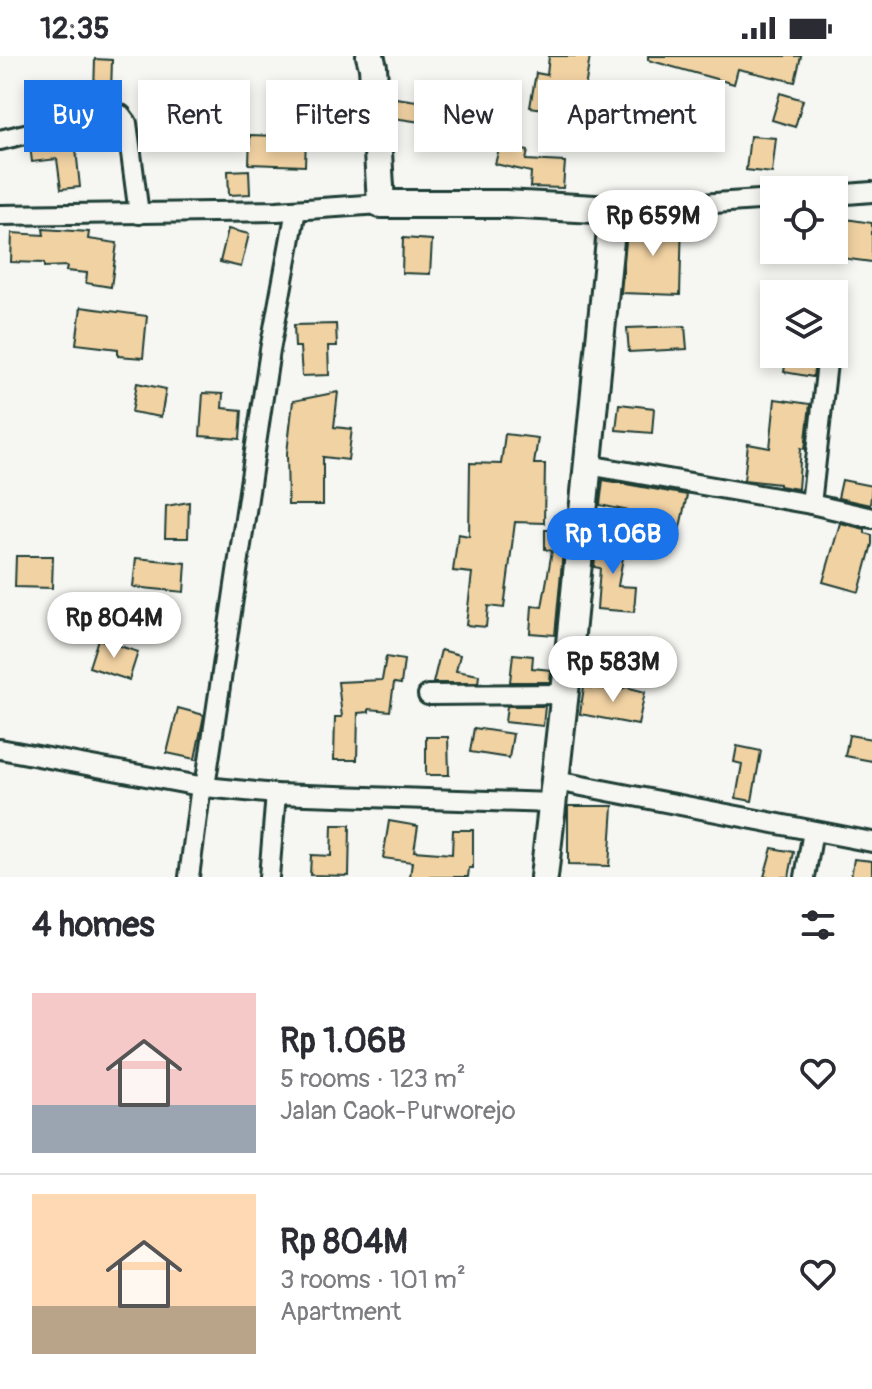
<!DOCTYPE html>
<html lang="en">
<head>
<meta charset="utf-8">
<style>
  :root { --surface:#fff; --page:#f7f7f7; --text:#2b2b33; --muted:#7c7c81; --line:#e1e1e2; --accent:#1a73e8 }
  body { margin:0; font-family:Pangolin,sans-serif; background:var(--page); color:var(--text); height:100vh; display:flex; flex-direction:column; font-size:30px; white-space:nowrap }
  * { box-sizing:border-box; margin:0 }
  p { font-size:26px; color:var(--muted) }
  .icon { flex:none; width:44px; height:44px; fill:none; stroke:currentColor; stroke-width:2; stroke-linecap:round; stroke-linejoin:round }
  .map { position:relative; height:821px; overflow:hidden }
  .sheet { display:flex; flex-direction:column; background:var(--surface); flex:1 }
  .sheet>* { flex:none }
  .hud { position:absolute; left:24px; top:24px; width:824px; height:72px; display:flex; gap:16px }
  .buttons { position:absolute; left:760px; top:120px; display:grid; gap:16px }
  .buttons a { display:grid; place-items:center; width:88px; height:88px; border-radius:0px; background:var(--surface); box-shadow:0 4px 12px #0003; font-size:40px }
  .price { position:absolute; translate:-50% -68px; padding:0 18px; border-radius:28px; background:#fff; color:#222; font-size:26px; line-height:52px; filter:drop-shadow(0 2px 4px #0008) }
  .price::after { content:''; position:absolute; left:50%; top:48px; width:24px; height:18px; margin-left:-12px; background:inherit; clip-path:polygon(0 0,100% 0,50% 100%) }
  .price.on { background:var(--accent); color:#fff }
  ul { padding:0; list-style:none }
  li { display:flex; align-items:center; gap:24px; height:200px; padding:0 32px }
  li+li { border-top:2px solid var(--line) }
  li span { display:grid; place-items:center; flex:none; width:224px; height:160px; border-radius:0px; color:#555 }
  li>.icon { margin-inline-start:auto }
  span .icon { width:96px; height:96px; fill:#fffc; stroke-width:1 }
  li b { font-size:34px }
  h2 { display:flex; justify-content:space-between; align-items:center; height:96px; padding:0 32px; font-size:34px }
  .tag { padding:0 28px; border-radius:0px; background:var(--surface); box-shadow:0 4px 12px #0003; font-size:28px; line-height:72px }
  .tag.on { background:var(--accent); color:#fff }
  .status { display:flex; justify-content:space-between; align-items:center; height:56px; padding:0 40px; background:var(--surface); direction:ltr }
  .status svg { height:22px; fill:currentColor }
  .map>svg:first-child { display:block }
</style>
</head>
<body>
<div class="status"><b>12:35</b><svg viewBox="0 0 49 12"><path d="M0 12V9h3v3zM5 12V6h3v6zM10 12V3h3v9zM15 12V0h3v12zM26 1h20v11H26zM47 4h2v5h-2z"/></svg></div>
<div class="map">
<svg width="872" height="821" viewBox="0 0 872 821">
  <rect width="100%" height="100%" fill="#f6f6f2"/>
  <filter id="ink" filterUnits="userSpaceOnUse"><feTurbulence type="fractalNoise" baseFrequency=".0125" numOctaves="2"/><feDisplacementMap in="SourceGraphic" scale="16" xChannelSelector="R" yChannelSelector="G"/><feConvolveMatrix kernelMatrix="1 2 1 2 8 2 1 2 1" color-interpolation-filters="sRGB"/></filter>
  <g filter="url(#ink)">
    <g fill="#f1d2a3" stroke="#1f3d34" stroke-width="2">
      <path d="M 549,0 L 590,0 L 581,59 L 530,51 L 536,17 L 547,19 Z"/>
      <path d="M 648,0 L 801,0 L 795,26 L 738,13 L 734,28 L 648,4 Z"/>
      <path d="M 95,3 L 112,4 L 111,37 L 94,36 Z"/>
      <path d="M 60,25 L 85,26 L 85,51 L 39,62 L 37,26 Z"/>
      <path d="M 780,37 L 803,44 L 795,71 L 772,64 Z"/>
      <path d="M 396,42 L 431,47 L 428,67 L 393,62 Z"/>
      <path d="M 471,45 L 494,52 L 485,81 L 462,74 Z"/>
      <path d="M 87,76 L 88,91 L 76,93 L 80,131 L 61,133 L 57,103 L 32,106 L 30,89 Z"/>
      <path d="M 250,79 L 306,81 L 305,110 L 249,108 Z"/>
      <path d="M 750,80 L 776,82 L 772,117 L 746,114 Z"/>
      <path d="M 500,89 L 528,95 L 526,104 L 565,106 L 563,132 L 530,131 L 531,116 L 495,108 Z"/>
      <path d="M 249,114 L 250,138 L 229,139 L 228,115 Z"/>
      <path d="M 682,163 L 680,239 L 621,237 L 628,165 Z"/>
      <path d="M 846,163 L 872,167 L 872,206 L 841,202 Z"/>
      <path d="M 43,173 L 89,176 L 88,183 L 117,187 L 111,231 L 86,227 L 87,217 L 66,215 L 67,210 L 44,211 L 44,207 L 11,206 L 12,177 L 44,179 Z"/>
      <path d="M 228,173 L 249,178 L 241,211 L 220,206 Z"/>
      <path d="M 403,182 L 432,184 L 430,218 L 402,217 Z"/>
      <path d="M 81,251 L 147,260 L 143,302 L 118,300 L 118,293 L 76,288 Z"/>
      <path d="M 336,268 L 337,290 L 328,290 L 329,319 L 302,320 L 300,291 L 295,291 L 294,269 Z"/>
      <path d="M 685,270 L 687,293 L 629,296 L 627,272 Z"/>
      <path d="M 787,298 L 816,298 L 813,321 L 784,316 Z"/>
      <path d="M 137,327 L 166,333 L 161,361 L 132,356 Z"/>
      <path d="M 338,336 L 334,371 L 352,373 L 348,404 L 323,401 L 323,449 L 288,449 L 287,397 L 293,345 Z"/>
      <path d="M 203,337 L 223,338 L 222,352 L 242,354 L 240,383 L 200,380 Z"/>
      <path d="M 775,343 L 810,348 L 805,393 L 801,392 L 798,433 L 779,430 L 779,428 L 744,424 L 748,388 L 770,392 Z"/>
      <path d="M 619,348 L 654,352 L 652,377 L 616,374 Z"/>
      <path d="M 505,378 L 538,382 L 534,408 L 545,408 L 544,467 L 515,466 L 504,552 L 488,550 L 486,571 L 466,569 L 472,517 L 453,515 L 458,478 L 469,480 L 470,407 L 501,408 Z"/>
      <path d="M 603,424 L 687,439 L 677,485 L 625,473 L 629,455 L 600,449 Z"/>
      <path d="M 842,424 L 872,430 L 870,449 L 838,442 Z"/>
      <path d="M 189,446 L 188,482 L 165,482 L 166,450 Z"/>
      <path d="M 840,467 L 865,473 L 865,477 L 872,479 L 872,488 L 859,536 L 823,526 Z"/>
      <path d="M 545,474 L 565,474 L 555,579 L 530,577 L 532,550 L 542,551 L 552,495 L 545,493 Z"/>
      <path d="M 598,479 L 626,484 L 618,530 L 636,531 L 634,556 L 597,553 L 600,512 L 594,511 Z"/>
      <path d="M 16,500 L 53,500 L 52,532 L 15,531 Z"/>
      <path d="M 136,502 L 186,507 L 184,536 L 133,531 Z"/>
      <path d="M 98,583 L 138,596 L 129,624 L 89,611 Z"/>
      <path d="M 441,594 L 460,599 L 456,615 L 479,619 L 478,627 L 433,627 Z"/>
      <path d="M 513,598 L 533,600 L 532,612 L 551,614 L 550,626 L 510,626 Z"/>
      <path d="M 386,601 L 404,604 L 401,628 L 394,627 L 390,655 L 369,653 L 369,656 L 358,657 L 357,704 L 334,704 L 335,661 L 342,661 L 338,626 L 382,624 Z"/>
      <path d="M 584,631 L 619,634 L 626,631 L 645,636 L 638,669 L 580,658 Z"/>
      <path d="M 507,650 L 545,650 L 543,670 L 505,666 Z"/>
      <path d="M 178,652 L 204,659 L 195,703 L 167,697 Z"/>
      <path d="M 474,672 L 513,678 L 509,702 L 470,696 Z"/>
      <path d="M 849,679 L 872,683 L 872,705 L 845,700 Z"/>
      <path d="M 426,681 L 448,681 L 449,719 L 426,719 Z"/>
      <path d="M 737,690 L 761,695 L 752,745 L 736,742 L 742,708 L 734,706 Z"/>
      <path d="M 568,750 L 613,750 L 609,810 L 568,809 Z"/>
      <path d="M 389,765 L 418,770 L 414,795 L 452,798 L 453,774 L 473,774 L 473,812 L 469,812 L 468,821 L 410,821 L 412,806 L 383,802 Z"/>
      <path d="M 332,769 L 350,769 L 349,820 L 310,819 L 311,799 L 331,800 Z"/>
      <path d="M 772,792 L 794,796 L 789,821 L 764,821 Z"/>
      <path d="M 854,803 L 872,805 L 872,821 L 851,821 Z"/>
    </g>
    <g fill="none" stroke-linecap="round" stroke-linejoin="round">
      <defs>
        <g id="street">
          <path d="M 0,84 L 104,59 L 121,59 L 127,67 L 139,158"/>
          <path d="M 834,139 L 872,136"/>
          <path d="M 613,154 L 774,143"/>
          <path d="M 0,159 L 277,155 L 381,148"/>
          <path d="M 588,409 L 811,448 L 872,462"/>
          <path d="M 811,448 L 828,298"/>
          <path d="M 567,618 L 620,621"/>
          <path d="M 428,639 L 565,638"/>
          <path d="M 0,693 L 205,731 L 276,738 L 553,747"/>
          <path d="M 556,725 L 872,786"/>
          <path d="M 205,731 L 270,294 L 296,154"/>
          <path d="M 189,821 L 201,730"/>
          <path d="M 269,821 L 276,738"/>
          <path d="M 805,821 L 813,775"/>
        </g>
        <path id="secondary" d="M 370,0 L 373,11 L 381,148 L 505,148 L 613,154 L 567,618 L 544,821"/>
      </defs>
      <use href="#street" stroke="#1f3d34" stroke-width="24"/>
      <use href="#secondary" stroke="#1f3d34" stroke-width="32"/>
      <use href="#street" stroke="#f6f6f2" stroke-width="18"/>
      <use href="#secondary" stroke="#f6f6f2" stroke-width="26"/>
    </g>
  </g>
</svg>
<div class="buttons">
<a><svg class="icon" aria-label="locate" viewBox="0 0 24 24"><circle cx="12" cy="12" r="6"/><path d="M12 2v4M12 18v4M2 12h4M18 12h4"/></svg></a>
<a><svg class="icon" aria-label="layers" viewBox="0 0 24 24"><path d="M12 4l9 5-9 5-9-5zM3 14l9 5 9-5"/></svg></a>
</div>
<b class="price" style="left:653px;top:202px">Rp 659M</b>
<b class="price on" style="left:613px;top:520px">Rp 1.06B</b>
<b class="price" style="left:114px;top:604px">Rp 804M</b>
<b class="price" style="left:613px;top:648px">Rp 583M</b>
<div class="hud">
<a class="tag on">Buy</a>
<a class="tag">Rent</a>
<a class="tag">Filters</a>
<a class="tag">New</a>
<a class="tag">Apartment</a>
</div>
</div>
<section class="sheet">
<h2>4 homes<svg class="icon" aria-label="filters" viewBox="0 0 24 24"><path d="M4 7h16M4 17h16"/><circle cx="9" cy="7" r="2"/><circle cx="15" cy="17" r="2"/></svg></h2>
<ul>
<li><span style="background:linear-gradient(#f6c9c9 70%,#9aa5b1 0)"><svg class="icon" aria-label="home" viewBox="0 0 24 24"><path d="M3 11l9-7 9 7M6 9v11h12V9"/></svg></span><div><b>Rp 1.06B</b><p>5 rooms · 123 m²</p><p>Jalan Caok-Purworejo</p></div><svg class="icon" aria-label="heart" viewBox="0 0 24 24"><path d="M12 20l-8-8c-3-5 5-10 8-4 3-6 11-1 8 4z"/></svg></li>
<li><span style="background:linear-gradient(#ffd9b3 70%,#b9a48a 0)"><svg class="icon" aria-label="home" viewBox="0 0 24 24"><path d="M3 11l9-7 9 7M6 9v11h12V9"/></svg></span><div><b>Rp 804M</b><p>3 rooms · 101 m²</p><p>Apartment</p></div><svg class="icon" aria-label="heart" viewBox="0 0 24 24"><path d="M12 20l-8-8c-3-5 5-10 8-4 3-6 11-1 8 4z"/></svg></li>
</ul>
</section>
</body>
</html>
